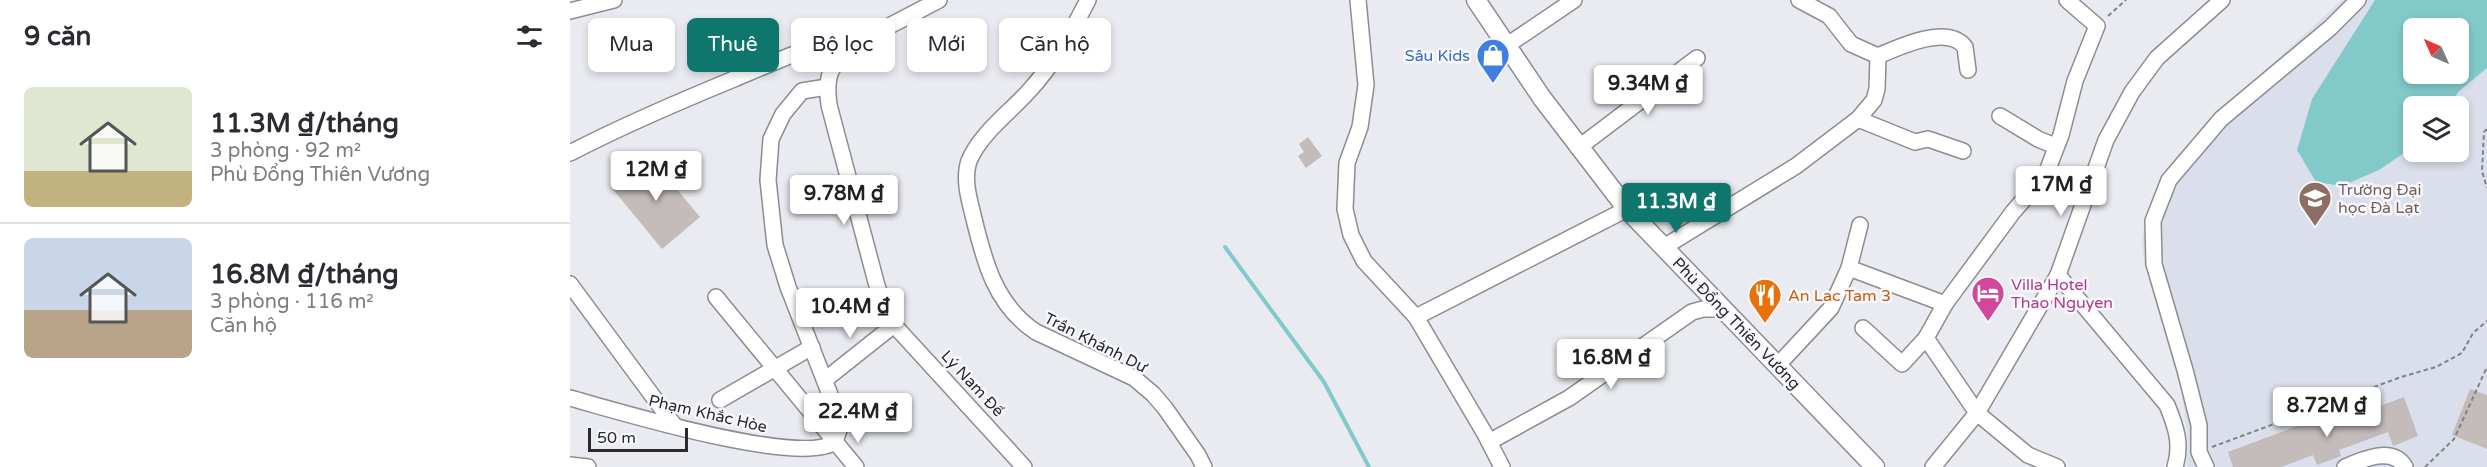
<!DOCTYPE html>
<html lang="vi">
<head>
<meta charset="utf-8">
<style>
  :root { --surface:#fff; --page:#f2f2f3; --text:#2b2b33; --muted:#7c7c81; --line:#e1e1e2; --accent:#0f766e }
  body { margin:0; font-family:"Varela Round",sans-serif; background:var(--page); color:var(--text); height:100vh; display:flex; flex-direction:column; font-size:22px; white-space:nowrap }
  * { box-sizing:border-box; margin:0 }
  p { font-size:20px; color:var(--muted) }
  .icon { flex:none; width:33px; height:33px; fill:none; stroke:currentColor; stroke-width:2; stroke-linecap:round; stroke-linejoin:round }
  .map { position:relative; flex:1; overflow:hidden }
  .sheet { display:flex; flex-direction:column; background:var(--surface); width:570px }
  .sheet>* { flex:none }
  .top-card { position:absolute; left:18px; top:18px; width:570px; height:54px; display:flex; gap:12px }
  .needle { width:39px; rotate:315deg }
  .buttons { position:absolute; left:1833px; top:18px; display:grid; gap:12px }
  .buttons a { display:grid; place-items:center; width:66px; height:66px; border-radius:9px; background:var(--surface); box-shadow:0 3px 9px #0003; font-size:30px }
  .scale { position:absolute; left:18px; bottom:15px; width:100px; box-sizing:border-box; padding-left:6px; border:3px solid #2a2a2c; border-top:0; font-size:16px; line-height:21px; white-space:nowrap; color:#2a2a2c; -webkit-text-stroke:4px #f6f8fd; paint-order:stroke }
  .price { position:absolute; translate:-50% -51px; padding:0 14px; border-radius:6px; background:#fff; color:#222; font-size:20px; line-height:39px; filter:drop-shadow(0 2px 3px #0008) }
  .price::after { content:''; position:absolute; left:50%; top:36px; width:18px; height:14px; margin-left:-9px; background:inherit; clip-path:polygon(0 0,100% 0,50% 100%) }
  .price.selected { background:var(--accent); color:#fff }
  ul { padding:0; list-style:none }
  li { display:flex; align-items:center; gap:18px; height:150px; padding:0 24px }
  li+li { border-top:2px solid var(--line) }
  li span { display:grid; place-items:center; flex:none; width:168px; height:120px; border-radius:9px; color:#555 }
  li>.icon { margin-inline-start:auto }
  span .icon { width:72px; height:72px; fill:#fffc; stroke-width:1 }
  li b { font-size:26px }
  h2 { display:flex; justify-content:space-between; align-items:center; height:72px; padding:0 24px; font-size:26px }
  .pill { padding:0 21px; border-radius:9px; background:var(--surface); box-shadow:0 3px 9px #0003; font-size:21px; line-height:54px }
  .pill.selected { background:var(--accent); color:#fff }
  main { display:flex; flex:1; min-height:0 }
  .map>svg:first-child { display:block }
</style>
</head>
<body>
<main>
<section class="sheet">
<h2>9 căn<svg class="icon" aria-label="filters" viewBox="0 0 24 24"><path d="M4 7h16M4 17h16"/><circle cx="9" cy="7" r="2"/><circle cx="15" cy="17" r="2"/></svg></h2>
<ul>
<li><span style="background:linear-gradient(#dfe7d0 70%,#c2b280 0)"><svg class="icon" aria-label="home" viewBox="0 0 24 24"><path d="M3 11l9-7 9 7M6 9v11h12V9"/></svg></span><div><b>11.3M ₫/tháng</b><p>3 phòng · 92 m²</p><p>Phù Đổng Thiên Vương</p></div></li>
<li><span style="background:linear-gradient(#c9d6e8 60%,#b9a48a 0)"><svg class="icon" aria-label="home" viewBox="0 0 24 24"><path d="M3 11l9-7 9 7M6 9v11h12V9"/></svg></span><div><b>16.8M ₫/tháng</b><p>3 phòng · 116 m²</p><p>Căn hộ</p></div></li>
</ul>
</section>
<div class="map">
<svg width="1917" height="467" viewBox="0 0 1917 467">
  <rect width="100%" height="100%" fill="#e9ebf0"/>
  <path fill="#dadfeb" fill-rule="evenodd" d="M 1772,0 L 1917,0 L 1917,467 L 1617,467 L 1618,443 L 1612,393 L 1574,262 L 1572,239 L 1576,214 L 1595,175 L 1635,125 ZM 1844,28 L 1888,28 L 1888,74 L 1844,74 ZM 1844,106 L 1888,106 L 1888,152 L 1844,152 Z"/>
  <path fill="#82caca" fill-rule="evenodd" d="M 1805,0 L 1917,0 L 1917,68 L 1888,92 L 1880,106 L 1844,106 L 1843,147 L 1809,170 L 1772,186 L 1746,182 L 1727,150 L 1742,99 ZM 1844,28 L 1888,28 L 1888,74 L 1844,74 Z"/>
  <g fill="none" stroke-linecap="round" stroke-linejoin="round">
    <path stroke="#82caca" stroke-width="4" d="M 655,247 L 754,382 L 799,467"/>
  </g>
  <g fill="#c3bcbb">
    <path d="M 738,137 L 752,156 L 736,168 L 728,156 L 734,152 L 729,144 Z"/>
    <path d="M 79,156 L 130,217 L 92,249 L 41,187 Z"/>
    <path d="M 1900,389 L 1917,395 L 1917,449 L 1882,435 Z"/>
    <path d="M 1834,397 L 1848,436 L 1823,446 L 1818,432 L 1769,450 L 1771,456 L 1747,465 L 1743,455 L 1711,467 L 1663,467 L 1658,452 L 1751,417 L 1754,427 Z"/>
  </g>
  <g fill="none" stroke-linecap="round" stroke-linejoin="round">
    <defs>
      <g id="minor">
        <path d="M 369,0 L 281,46 C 260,67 255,75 259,105 L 306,282 L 312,302 L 324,325 L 454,467"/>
        <path d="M 518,0 C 501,33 484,64 458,92 C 439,113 410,134 399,161 C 393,178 399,199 403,215 C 414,261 425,305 466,332 L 564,378 L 583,394 L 595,408 L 628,455 L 634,467"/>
        <path d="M 788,0 L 796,85 L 790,127 L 777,163 L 775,209 L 781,235 L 794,261 L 846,317 L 915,434 L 932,467"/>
        <path d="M 1229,0 L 1259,16 L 1281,44 L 1308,56 C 1329,47 1377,24 1395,47 L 1398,70"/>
        <path d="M 0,11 L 44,0"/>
        <path d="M 936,46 L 1004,0"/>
        <path d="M 1430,116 L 1468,139 L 1485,146"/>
        <path d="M 1288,119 L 1345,142 L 1358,139 L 1393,151"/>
        <path d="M 1008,148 L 1127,58"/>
        <path d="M 0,153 C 54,125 108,102 164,79 C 209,60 254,40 302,29"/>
        <path d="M 1476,174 L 1517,194"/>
        <path d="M 1094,247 L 1226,166 L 1288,119 L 1304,100 L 1307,89 L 1308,56"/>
        <path d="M 1279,268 L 1375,304"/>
        <path d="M 1488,275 L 1597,405 C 1606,427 1612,444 1605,467"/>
        <path d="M 0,284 L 104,425"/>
        <path d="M 146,297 L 286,467"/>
        <path d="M 846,317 L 1057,209"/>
        <path d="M 1293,328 L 1332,364 L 1356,338"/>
        <path d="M 1207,366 L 1261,308 L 1279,268 L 1290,225"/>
        <path d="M 256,379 L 324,325"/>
        <path d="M 0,398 C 47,411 230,467 265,442 L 269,430 L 266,410 L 218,287 L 205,245 L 198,180 L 201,139 L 213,114 L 232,91 L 257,87"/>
        <path d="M 150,400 L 242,347"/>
        <path d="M 919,442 L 999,398 L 1122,312 L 1133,309 L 1153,309"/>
        <path d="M 0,465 L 18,467"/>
        <path d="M 1363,467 L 1407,413 L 1488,275 L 1536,140 L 1562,92 L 1587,58 L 1652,0"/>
        <path d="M 1487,467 L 1458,455 L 1407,413 L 1356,338 L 1375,304 L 1443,212 L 1476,174 L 1491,135 L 1505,81 L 1527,26 L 1497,0"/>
        <path d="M 1636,467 L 1629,452 L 1629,425 L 1615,370 L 1584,264 L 1583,221 L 1599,180 L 1651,119 L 1760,28 L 1788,0"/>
        <path d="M 1775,467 C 1793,459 1823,446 1835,467"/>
      </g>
      <path id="major" d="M 906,0 L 972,98 L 1057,209 L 1305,467"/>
    </defs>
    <use href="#minor" stroke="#8b8d92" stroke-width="18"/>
    <use href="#major" stroke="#8b8d92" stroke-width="21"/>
    <g stroke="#818285" stroke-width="2" stroke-dasharray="4.5 3" stroke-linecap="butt">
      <path d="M 1538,16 L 1556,0"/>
      <path d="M 1917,129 L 1914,132 L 1912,171 L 1917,188"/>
      <path d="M 1642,447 L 1831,377 L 1866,367 L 1892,353 L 1903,333 L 1917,321"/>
      <path d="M 1855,467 L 1884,439 L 1917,367"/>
    </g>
    <use href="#minor" stroke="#fff" stroke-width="15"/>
    <use href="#major" stroke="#fff" stroke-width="18"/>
  </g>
  <defs>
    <symbol id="shop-pin" viewBox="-11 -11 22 30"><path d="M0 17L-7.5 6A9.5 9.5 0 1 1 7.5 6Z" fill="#3f7fe0" stroke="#f6f8fd"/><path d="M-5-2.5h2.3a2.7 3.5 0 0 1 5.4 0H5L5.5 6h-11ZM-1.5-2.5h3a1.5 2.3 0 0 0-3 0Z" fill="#fff"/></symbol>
    <symbol id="university-pin" viewBox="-11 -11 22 30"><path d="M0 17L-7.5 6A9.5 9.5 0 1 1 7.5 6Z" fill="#8d6e63" stroke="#f6f8fd"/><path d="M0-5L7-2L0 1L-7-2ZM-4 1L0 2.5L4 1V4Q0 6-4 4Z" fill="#fff"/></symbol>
    <symbol id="hotel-pin" viewBox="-11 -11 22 30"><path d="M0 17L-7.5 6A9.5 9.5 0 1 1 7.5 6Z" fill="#d1479c" stroke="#f6f8fd"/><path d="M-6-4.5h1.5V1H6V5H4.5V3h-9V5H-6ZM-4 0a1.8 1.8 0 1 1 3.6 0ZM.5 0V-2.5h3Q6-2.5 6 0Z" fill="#fff"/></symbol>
    <symbol id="restaurant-pin" viewBox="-11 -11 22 30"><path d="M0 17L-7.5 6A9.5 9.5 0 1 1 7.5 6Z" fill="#e8710a" stroke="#f6f8fd"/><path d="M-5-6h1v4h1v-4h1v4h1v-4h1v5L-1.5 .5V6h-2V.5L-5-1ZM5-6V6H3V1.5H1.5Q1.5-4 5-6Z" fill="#fff"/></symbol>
  </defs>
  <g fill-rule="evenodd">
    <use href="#shop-pin" x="904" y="36" width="38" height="52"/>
    <use href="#university-pin" x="1726" y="179" width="38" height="52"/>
    <use href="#hotel-pin" x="1399" y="274" width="38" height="52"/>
    <use href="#restaurant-pin" x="1176" y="276" width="38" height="52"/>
  </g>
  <g text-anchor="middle" stroke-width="5" stroke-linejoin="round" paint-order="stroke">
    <g font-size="16" fill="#366cbe" stroke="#f6f8fd" text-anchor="end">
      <text x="900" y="61">Sâu Kids</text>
    </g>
    <g font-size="16" fill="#785e54" stroke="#f6f8fd" text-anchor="start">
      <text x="1768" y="195">Trường Đại<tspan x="1768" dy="18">học Đà Lạt</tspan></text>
    </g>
    <g font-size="16" fill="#b23c85" stroke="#f6f8fd" text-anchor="start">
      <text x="1441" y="290">Villa Hotel<tspan x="1441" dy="18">Thao Nguyen</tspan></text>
    </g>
    <g font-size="16" fill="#c56008" stroke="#f6f8fd" text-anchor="start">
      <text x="1218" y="301">An Lac Tam 3</text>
    </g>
    <g font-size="16" fill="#2a2a2c" stroke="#f6f8fd">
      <text transform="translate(1167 323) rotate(46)" y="6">Phù Đổng Thiên Vương</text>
      <text transform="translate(526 342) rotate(27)" y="6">Trần Khánh Dư</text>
      <text transform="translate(403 383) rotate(47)" y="6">Lý Nam Đế</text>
      <text transform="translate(138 413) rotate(13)" y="6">Phạm Khắc Hòe</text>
    </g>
  </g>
</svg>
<div class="buttons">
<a><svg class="needle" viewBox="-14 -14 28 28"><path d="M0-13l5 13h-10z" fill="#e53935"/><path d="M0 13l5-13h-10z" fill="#7c7c81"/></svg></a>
<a><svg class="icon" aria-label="layers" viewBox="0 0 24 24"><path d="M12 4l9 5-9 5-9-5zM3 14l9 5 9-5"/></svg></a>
</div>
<div class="scale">50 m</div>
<b class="price" style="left:1078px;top:116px">9.34M ₫</b>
<b class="price" style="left:86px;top:202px">12M ₫</b>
<b class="price" style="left:1491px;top:217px">17M ₫</b>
<b class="price" style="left:274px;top:226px">9.78M ₫</b>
<b class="price selected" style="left:1106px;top:234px">11.3M ₫</b>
<b class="price" style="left:280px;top:339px">10.4M ₫</b>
<b class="price" style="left:1041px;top:390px">16.8M ₫</b>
<b class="price" style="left:1757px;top:438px">8.72M ₫</b>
<b class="price" style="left:288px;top:444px">22.4M ₫</b>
<div class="top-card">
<a class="pill">Mua</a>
<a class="pill selected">Thuê</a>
<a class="pill">Bộ lọc</a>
<a class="pill">Mới</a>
<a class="pill">Căn hộ</a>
</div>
</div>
</main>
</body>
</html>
